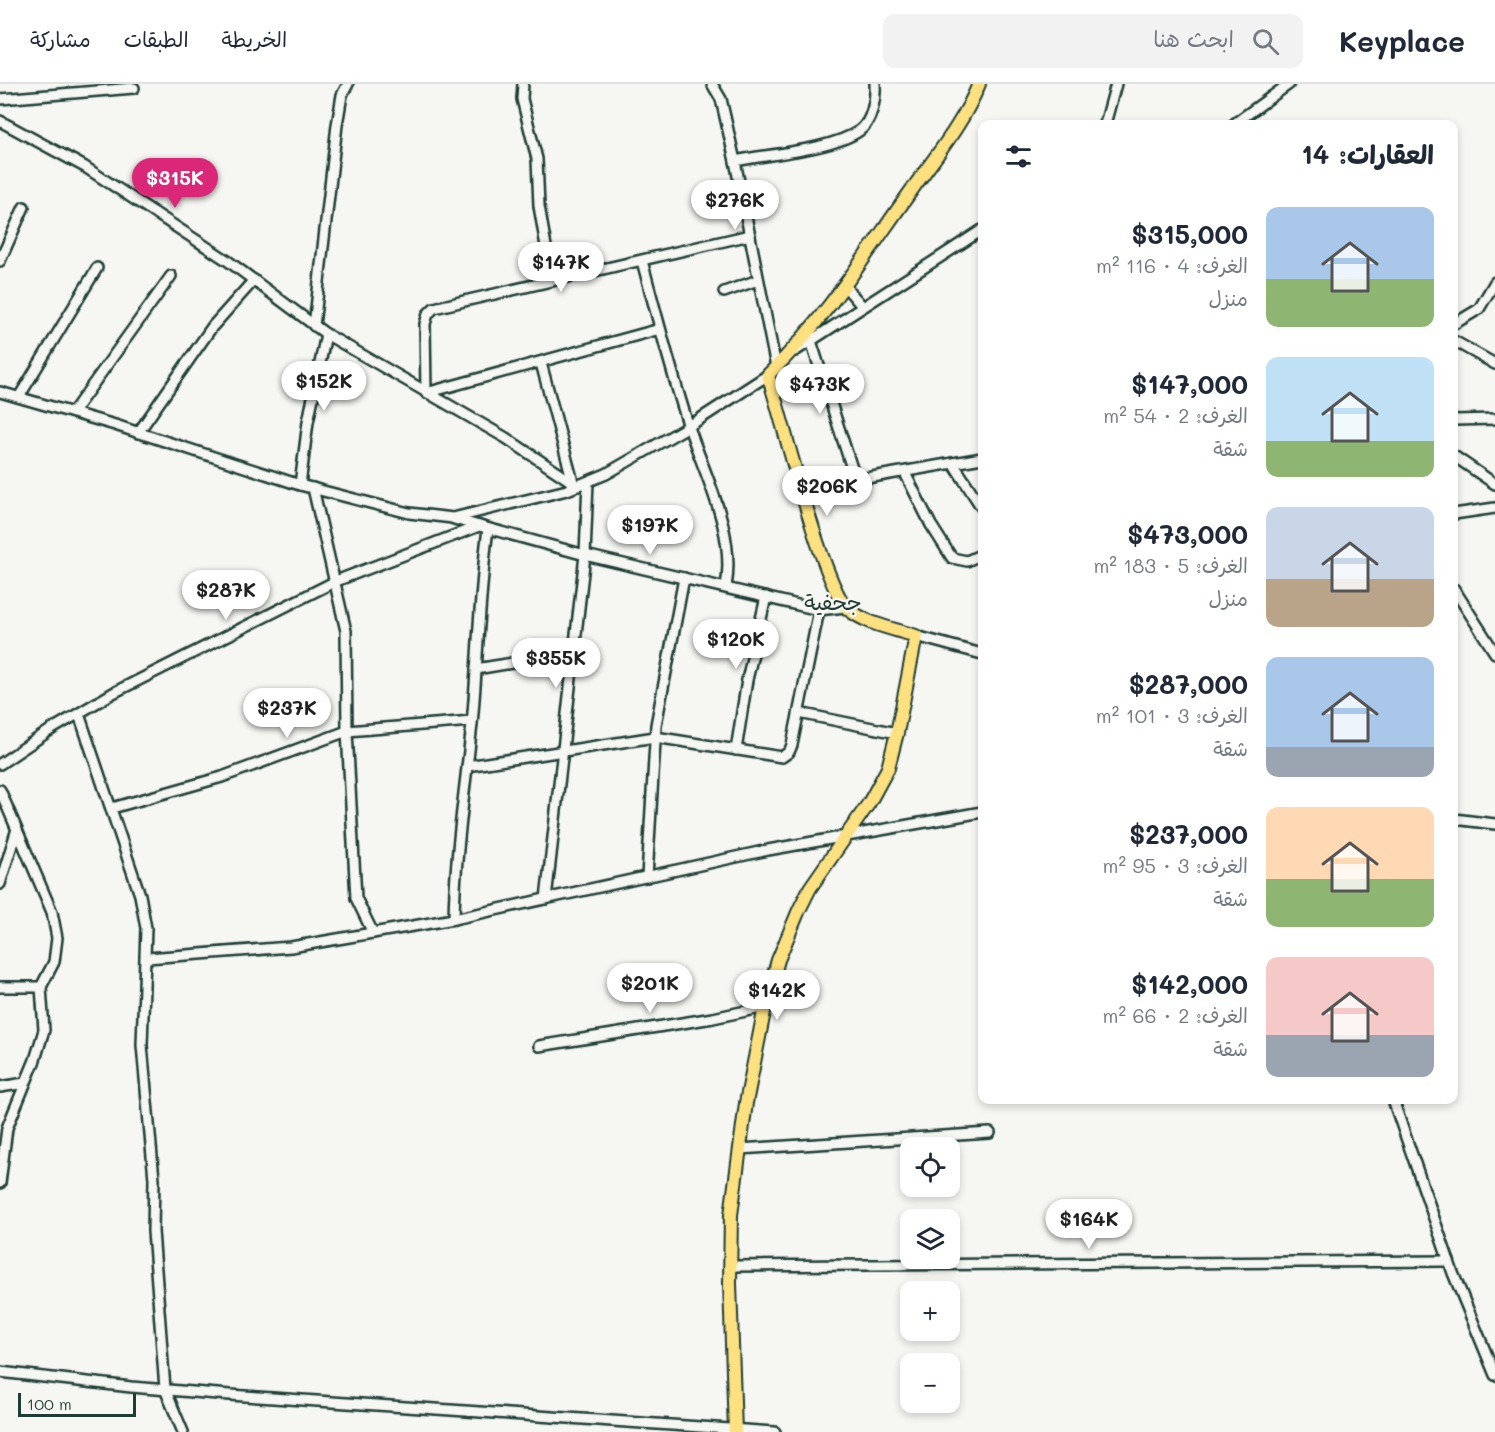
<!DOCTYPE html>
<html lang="ar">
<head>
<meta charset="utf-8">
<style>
  :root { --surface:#fff; --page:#f2f2f3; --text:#1f2937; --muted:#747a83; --line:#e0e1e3; --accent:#db2777 }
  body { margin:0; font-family:Mali,"Playpen Sans Arabic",sans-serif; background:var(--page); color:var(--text); direction:rtl; height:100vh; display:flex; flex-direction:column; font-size:22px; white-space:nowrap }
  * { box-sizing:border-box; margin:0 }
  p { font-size:20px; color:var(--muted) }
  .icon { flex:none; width:33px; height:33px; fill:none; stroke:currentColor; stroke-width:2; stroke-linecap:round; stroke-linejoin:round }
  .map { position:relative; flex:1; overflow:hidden; direction:ltr }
  .side { position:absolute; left:978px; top:36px; width:480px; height:984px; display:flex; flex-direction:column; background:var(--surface); border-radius:12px; box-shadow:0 3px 9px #0003; direction:rtl }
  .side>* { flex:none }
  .fabs { position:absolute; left:900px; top:1053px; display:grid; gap:12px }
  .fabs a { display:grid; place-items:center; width:60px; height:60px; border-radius:12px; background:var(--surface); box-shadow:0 3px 9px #0003; font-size:30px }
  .scale { position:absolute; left:18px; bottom:15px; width:118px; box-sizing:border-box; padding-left:6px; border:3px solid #1f3d34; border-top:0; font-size:16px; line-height:21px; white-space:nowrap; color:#1f3d34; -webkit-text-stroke:4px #f6f6f2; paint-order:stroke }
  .price { position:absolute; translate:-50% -51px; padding:0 14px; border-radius:21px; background:#fff; color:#222; font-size:20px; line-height:39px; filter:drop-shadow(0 2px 3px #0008) }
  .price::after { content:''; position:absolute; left:50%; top:36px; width:18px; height:14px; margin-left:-9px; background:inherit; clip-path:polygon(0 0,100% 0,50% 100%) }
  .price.active { background:var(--accent); color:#fff }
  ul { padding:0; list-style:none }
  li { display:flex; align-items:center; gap:18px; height:150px; padding:0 24px }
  li span { display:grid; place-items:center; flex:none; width:168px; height:120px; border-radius:12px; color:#555 }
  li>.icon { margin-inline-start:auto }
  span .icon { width:72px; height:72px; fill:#fffc; stroke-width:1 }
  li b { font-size:26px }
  h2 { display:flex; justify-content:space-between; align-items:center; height:72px; padding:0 24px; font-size:26px }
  header { display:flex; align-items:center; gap:36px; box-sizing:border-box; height:84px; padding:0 30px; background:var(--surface); border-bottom:2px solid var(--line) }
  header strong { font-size:28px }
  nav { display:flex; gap:33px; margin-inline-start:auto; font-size:21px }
  .search { width:420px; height:54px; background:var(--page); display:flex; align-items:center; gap:15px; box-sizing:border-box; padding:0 21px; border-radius:12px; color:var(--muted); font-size:22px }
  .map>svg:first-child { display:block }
</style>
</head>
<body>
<header>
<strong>Keyplace</strong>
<div class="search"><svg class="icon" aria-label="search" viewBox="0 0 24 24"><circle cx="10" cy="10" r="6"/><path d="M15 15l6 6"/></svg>ابحث هنا</div>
<nav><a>الخريطة</a><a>الطبقات</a><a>مشاركة</a></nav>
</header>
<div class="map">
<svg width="1495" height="1348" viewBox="0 0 1495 1348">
  <rect width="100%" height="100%" fill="#f6f6f2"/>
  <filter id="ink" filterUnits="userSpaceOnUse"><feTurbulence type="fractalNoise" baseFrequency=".0167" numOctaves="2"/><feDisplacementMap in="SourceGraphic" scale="12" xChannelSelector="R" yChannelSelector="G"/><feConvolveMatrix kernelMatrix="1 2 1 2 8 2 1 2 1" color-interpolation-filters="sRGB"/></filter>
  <g filter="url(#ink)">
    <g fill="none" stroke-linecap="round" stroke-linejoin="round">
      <defs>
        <g id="minor">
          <path d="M 523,0 L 522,15 L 537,75 L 539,122 L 552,197"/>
          <path d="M 712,0 L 721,15 L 735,77 L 776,283"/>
          <path d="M 0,15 L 134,4"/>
          <path d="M 0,37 L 85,83 L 228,177 L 326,250 L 506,354 L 578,402"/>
          <path d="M 1105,40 L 1116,0"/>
          <path d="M 1234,40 L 1289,0"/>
          <path d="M 735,77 C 769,70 831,66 859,47 C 872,38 876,15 875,0"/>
          <path d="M 0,177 L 24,123"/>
          <path d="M 642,177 C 657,232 671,287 688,340 C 705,393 736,447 726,503"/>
          <path d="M 844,201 L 862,222"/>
          <path d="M 724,208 L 758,196"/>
          <path d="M 1454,240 L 1479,225 L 1495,198"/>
          <path d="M 314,242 L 337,41 L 342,11 L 348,0"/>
          <path d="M 660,245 L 426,309 L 425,240 L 428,230 L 434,224 L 750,151"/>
          <path d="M 811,257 L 856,397"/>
          <path d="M 1454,257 L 1495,280"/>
          <path d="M 795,267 L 982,146"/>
          <path d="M 541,279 L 573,398"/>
          <path d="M 0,308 L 115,341 L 300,401 L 409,429 L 453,434 L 567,406 L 606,390 L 689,342 L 768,291"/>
          <path d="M 19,313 L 97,184"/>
          <path d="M 73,328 L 171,192"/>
          <path d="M 1454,336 L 1495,335"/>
          <path d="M 138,349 L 212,243 L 254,196"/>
          <path d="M 1454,372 L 1495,400"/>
          <path d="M 953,379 L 982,424"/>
          <path d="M 905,389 L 931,441 L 952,474 L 967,477 L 982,470"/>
          <path d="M 300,401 L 308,338 L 326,250"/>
          <path d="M 313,404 L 346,547 L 347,647 L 356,814 L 373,849"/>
          <path d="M 803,405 L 982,374"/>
          <path d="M 1454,430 L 1495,424"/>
          <path d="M 454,435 L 585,471 L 819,526 L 845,523"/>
          <path d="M 1454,505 L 1495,569"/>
          <path d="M 916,552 L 982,570"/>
          <path d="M 476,585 L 573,569"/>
          <path d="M 799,629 L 897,649"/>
          <path d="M 79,630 L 140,811 L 146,844 L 142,961 L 154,1095 L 153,1147 L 165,1305 L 183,1348"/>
          <path d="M 736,666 L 747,596 L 766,513"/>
          <path d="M 0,680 L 49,647 L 113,609 L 336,497 L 479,442"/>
          <path d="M 467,682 L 655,653 L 782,673 L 789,668 L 792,661 L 819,526"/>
          <path d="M 0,706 L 52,828 L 57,854 L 54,878 L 41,903 L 44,946 L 35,976 L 7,1044 L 0,1099"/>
          <path d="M 112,724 L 222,693 L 347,647 L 472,637"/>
          <path d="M 1454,735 L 1495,740"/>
          <path d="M 647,793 L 656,641 L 684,494"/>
          <path d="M 0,800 L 16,748"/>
          <path d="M 546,815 L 585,471 L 588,398"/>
          <path d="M 454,835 C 455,770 465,705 472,640 C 478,575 479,510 488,445"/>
          <path d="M 147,874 L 291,863 L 454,835 L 768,766 L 982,728"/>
          <path d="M 0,903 L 41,903"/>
          <path d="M 539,962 L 713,934 L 765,923"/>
          <path d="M 0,1003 L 25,999"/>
          <path d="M 1393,1016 L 1453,1189 L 1495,1291"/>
          <path d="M 739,1065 L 990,1049"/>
          <path d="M 730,1182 L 1449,1177"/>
          <path d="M 0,1288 L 131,1303 L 230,1311 L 775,1348"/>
        </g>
        <path id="major" d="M 735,1348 L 730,1200 L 731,1131 L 746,1019 L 765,923 L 778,876 L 799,826 L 810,804 L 869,719 L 888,684 L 897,649 L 916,552 C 894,545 866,540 848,525 C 823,504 782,332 768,291 C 824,237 866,170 911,107 C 935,73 963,40 979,0"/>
      </defs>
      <use href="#minor" stroke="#1f3d34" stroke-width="14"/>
      <use href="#major" stroke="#1f3d34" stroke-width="16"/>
      <use href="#minor" stroke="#f6f6f2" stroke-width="9"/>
      <use href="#major" stroke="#fde080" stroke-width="12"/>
    </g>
  </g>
  <g text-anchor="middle" stroke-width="5" stroke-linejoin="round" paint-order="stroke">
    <g font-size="22" fill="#1f3d34" stroke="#f6f6f2">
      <text x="833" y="526">جحفية</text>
    </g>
  </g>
</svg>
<div class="fabs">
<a><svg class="icon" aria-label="locate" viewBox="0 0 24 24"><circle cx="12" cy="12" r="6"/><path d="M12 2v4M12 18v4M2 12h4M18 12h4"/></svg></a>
<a><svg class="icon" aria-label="layers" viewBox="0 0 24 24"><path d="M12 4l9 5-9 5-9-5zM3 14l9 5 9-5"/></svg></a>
<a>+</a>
<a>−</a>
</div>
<div class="scale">100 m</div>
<b class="price active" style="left:175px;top:125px">$315K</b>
<b class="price" style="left:735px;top:147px">$276K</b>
<b class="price" style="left:561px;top:209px">$147K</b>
<b class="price" style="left:324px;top:328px">$152K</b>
<b class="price" style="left:820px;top:331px">$473K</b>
<b class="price" style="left:827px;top:433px">$206K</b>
<b class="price" style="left:650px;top:472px">$197K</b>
<b class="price" style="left:226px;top:537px">$287K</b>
<b class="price" style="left:736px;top:586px">$120K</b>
<b class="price" style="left:556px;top:605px">$355K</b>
<b class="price" style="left:287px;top:655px">$237K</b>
<b class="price" style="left:650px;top:930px">$201K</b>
<b class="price" style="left:777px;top:937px">$142K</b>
<b class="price" style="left:1089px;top:1166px">$164K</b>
<section class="side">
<h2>العقارات: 14<svg class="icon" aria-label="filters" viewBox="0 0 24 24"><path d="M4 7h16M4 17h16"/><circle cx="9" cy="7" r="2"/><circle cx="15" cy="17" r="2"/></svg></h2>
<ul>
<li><span style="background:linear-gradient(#a9c7e8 60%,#8fb573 0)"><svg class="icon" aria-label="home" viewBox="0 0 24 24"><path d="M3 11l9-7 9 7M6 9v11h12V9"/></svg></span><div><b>$315,000</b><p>الغرف: 4 · 116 m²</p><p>منزل</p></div></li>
<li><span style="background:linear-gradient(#bfe0f5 70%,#8fb573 0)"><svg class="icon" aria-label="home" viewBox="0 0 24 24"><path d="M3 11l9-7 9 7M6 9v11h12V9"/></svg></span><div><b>$147,000</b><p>الغرف: 2 · 54 m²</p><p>شقة</p></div></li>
<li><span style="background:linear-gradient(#c9d6e8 60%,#b9a48a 0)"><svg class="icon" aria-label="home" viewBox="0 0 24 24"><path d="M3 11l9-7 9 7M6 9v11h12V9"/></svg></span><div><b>$473,000</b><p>الغرف: 5 · 183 m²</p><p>منزل</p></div></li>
<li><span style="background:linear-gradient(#a9c7e8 75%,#9aa5b1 0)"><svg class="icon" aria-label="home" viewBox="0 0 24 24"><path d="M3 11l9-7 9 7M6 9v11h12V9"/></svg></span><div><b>$287,000</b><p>الغرف: 3 · 101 m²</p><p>شقة</p></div></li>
<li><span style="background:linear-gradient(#ffd9b3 60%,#8fb573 0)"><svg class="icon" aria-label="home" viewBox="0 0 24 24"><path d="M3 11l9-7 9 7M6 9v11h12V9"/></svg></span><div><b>$237,000</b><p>الغرف: 3 · 95 m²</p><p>شقة</p></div></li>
<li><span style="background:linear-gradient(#f6c9c9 65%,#9aa5b1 0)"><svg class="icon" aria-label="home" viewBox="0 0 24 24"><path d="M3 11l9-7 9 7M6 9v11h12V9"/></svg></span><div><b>$142,000</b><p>الغرف: 2 · 66 m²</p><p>شقة</p></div></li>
</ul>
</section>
</div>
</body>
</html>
